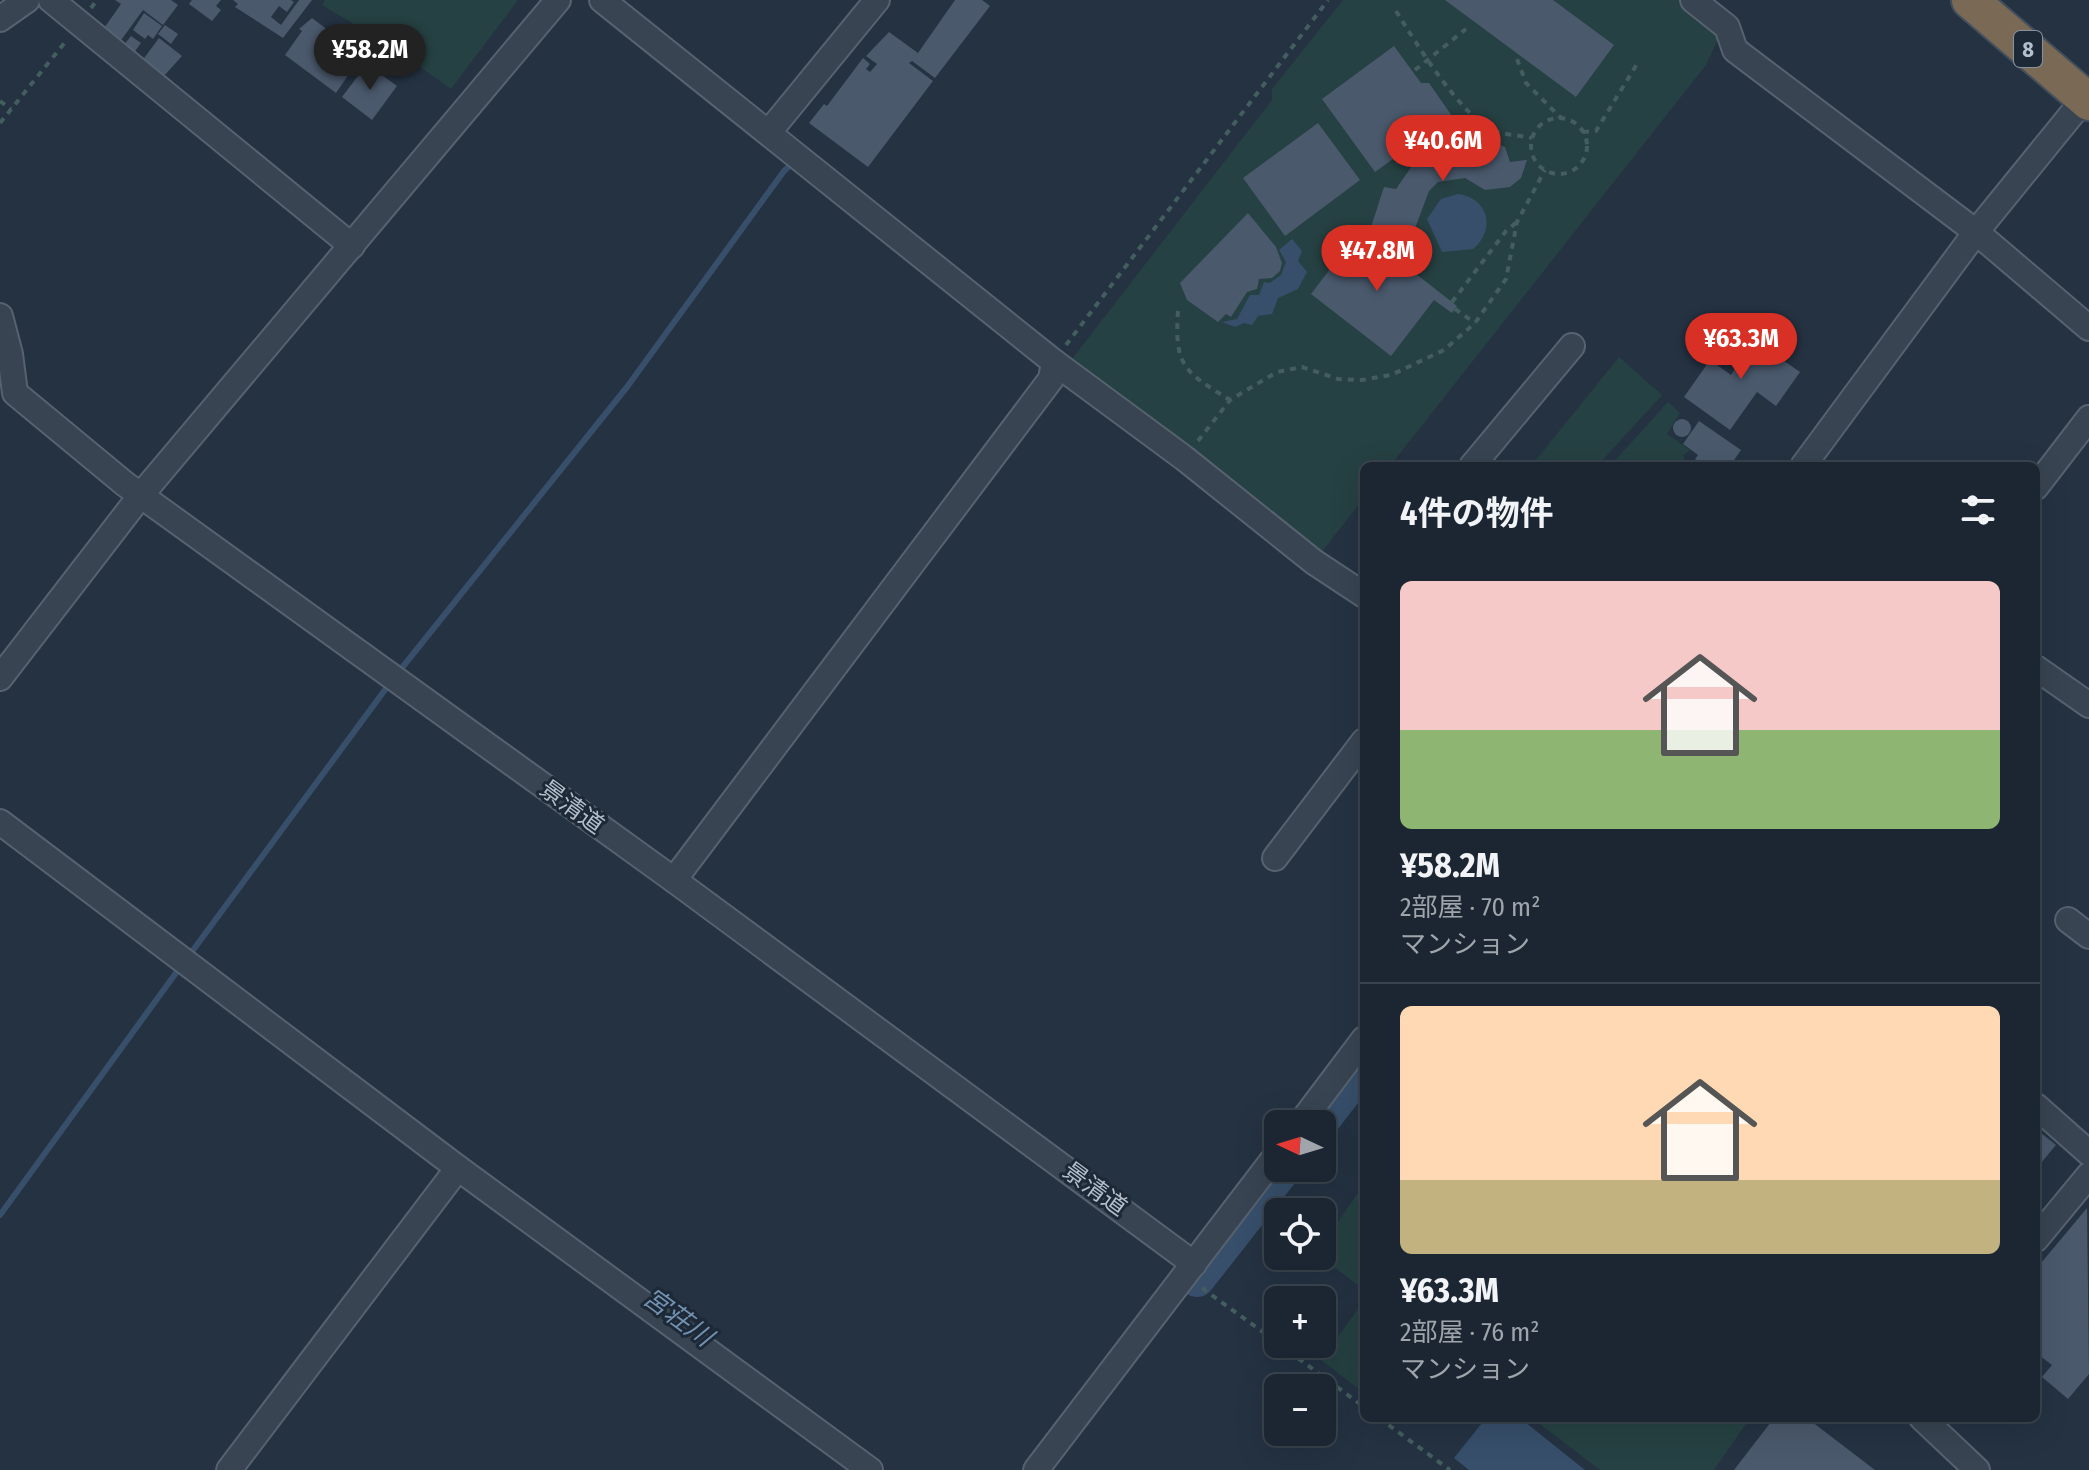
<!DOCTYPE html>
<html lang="ja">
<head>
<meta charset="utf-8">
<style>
  :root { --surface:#1b2632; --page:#242e3a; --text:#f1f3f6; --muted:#a0a5ac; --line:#39434d; --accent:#d93025 }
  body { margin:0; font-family:"Fira Sans Condensed","Noto Sans JP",sans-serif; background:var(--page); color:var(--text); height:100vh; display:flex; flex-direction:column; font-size:30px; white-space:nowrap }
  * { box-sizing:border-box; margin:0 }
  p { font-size:26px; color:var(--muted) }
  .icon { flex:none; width:44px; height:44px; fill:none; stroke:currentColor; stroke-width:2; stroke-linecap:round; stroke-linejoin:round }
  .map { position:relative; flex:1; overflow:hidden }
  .details { position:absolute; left:1360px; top:462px; width:680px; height:960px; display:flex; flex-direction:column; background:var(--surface); border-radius:12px; box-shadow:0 8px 32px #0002,0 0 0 2px var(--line) }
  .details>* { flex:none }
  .needle { width:52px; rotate:274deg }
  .buttons { position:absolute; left:1264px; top:1110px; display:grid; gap:16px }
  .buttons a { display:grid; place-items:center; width:72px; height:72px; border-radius:12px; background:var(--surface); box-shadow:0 8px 32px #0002,0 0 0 2px var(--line); font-size:40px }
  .price { position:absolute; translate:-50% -68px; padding:0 18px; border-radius:28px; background:var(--accent); color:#fff; font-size:26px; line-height:52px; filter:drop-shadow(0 2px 4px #0008) }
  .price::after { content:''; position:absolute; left:50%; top:48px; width:24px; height:18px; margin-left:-12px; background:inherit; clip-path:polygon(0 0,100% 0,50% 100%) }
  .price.on { background:#222; color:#fff }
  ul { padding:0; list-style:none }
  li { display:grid; align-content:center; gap:16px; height:424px; padding:0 40px }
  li+li { border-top:2px solid var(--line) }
  li span { display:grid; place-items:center; height:248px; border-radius:12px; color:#555 }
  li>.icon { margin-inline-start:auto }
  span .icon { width:144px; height:144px; fill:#fffc; stroke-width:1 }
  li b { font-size:34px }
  h2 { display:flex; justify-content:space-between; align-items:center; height:96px; padding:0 40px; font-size:34px }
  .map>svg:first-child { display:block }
</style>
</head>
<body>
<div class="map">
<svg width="2089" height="1470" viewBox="0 0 2089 1470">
  <rect width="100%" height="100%" fill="#243242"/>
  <g fill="#264143">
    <path d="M 325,0 L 518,0 L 451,89 L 389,45 L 322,5 Z"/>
    <path d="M 1343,0 L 1680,0 L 1720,35 L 1706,65 L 1390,466 L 1364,466 L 1364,498 L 1321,553 L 1072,359 L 1272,100 L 1272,89 Z"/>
    <path d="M 1619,357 L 1662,395 L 1597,466 L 1531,466 Z"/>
    <path d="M 1668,402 L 1680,413 L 1667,434 L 1690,450 L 1683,455 L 1686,466 L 1610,466 Z"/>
    <path d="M 1364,1184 L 1364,1290 L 1320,1256 L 1322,1245 Z"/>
    <path d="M 1364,1301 L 1364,1393 L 1321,1360 Z"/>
    <path d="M 1532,1418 L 1750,1418 L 1714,1470 L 1600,1470 Z"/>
  </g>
  <g fill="#374f6b">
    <path d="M 1458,194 C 1489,198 1496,230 1473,249 L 1442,252 L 1427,219 L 1441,199 Z"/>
    <path d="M 1292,239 L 1302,251 L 1298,261 L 1307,272 L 1298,289 L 1278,298 L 1272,314 L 1258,316 L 1252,325 L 1244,323 L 1235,327 L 1222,322 L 1237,319 L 1250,295 L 1259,295 L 1264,282 L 1270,283 L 1281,275 L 1286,262 L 1279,250 Z"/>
    <path d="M 1486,1418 L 1520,1418 L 1585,1470 L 1469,1470 L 1454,1458 Z"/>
  </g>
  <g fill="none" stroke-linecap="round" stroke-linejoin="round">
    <g stroke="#374f6b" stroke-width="6">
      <path d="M 397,674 L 627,387 L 784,171 L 794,162"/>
      <path d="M 188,957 L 390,683"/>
      <path d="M 0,1215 L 181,966"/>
    </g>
    <g stroke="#374f6b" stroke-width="36">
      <path d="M 1319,1124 L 1364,1066"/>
      <path d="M 1197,1279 L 1284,1168"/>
    </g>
  </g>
  <g fill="#4a596c">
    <path d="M 115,0 L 171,0 L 178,5 L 163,25 L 143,10 L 119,43 L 123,46 L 131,36 L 141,43 L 130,58 L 100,34 L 121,4 Z"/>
    <path d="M 192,0 L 221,0 L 216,6 L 221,10 L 212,21 L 189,4 Z"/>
    <path d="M 233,0 L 291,0 L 294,2 L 287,12 L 279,6 L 271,17 L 281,25 L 299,0 L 312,0 L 283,38 L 235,7 L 238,4 Z"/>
    <path d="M 955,0 L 982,0 L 990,6 L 935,78 L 912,61 L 909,63 L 933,81 L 868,167 L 809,123 L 824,104 L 827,106 L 863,58 L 870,64 L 866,69 L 870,72 L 877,64 L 866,56 L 889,32 L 918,53 Z"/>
    <path d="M 1445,0 L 1553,0 L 1614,45 L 1576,97 Z"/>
    <path d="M 144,13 L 162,26 L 153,39 L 148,35 L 145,39 L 133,30 Z"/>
    <path d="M 312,18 L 341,40 L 328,58 L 349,74 L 336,93 L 285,55 L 302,31 L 299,29 Z"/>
    <path d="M 165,25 L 178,34 L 171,44 L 158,34 Z"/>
    <path d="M 159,38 L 182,56 L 163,77 L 142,61 Z"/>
    <path d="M 1394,46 L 1421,83 L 1429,83 L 1452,116 L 1375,172 L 1322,99 Z"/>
    <path d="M 367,64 L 397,86 L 372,120 L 342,97 Z"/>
    <path d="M 1318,123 L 1360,180 L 1285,236 L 1243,178 Z"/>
    <path d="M 1492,142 L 1505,147 L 1510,162 L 1527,160 L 1521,178 L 1510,187 L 1485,190 L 1465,178 L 1438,182 L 1429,191 L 1411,239 L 1371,227 L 1384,187 L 1396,189 L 1416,160 L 1443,149 L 1472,150 Z"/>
    <path d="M 1248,213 L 1276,247 L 1282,263 L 1280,271 L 1272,278 L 1259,279 L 1257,289 L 1247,292 L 1231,317 L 1226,314 L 1218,322 L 1187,300 L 1180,283 Z"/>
    <path d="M 1360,230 L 1457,306 L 1452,313 L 1434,300 L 1391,356 L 1311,294 Z"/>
    <path d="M 1739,330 L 1800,372 L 1776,406 L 1757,392 L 1730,430 L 1684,397 L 1710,360 L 1731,375 L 1736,367 L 1721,356 Z"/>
    <circle cx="1682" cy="428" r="9"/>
    <path d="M 1699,421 L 1741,450 L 1730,466 L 1705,466 L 1695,459 L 1698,455 L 1683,444 Z"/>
    <path d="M 2036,1129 L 2056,1145 L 2036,1169 Z"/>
    <path d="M 2087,1208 L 2089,1374 L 2068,1399 L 2042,1377 L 2052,1365 L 2036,1353 L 2036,1269 Z"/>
    <path d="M 1774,1418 L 1807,1418 L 1875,1470 L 1734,1470 Z"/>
  </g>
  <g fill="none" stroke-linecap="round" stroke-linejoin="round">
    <defs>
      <g id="minor">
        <path d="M 51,0 L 352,246"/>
        <path d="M 602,0 L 1054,362 L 1184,458 L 1314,562 L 1364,595"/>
        <path d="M 1693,0 L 1727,27 L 1735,50 L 1976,232 L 2089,328"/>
        <path d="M 0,19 L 27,0"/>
        <path d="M 769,132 L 877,0"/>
        <path d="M 0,316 L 10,354 L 15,393 L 125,484 L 674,880 L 1194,1264"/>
        <path d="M 1472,466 L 1572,346"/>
        <path d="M 1803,466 L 1976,232 L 2089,93"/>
        <path d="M 2036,487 L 2089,418"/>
        <path d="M 2036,668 L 2089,705"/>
        <path d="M 0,678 L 141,495 L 558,0"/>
        <path d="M 0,822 L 458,1168 L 870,1470"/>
        <path d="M 1275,858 L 1364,741"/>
        <path d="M 674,880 L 1051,379 L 1054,362"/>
        <path d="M 2068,920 L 2089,936"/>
        <path d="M 2036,1106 L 2089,1153"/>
        <path d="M 1300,1124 L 1364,1039"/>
        <path d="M 2036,1239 L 2089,1175"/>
        <path d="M 1922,1418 L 1977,1470"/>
        <path d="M 229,1470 L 458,1168"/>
        <path d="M 1036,1470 L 1278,1153"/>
      </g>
      <path id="highway" d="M 1970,0 L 2089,102"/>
    </defs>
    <use href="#minor" stroke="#56626f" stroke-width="28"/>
    <use href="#highway" stroke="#434f5c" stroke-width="40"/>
    <g stroke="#445e60" stroke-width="4" stroke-dasharray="6 6" stroke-linecap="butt">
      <path d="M 91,8 L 97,0"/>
      <path d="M 1396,11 C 1416,43 1458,111 1490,129 C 1501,135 1519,135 1532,138"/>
      <path d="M 1517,59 L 1526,83 L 1561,118"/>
      <path d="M 1415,70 L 1466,29"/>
      <path d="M 0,101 L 11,109"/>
      <circle cx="1559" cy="146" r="28"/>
      <path d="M 0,123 L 66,41"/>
      <path d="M 1583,132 L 1596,131 L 1637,64"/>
      <path d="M 1410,149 L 1416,158"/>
      <path d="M 1452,302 L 1506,231 L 1517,222"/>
      <path d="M 1455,309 L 1475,323"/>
      <path d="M 1178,311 C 1174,367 1185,372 1230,400"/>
      <path d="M 1066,345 L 1328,0"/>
      <path d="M 1198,441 L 1230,400 L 1277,372 L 1302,367 L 1338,379 L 1362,380 L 1391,375 L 1444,350 L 1475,323 L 1506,279 L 1517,222 L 1545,170"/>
      <path d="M 1202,1288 L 1278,1343"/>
      <path d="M 1279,1344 L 1364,1407"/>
      <path d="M 1379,1418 L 1450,1470"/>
    </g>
    <use href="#minor" stroke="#384452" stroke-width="24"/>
    <use href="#highway" stroke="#796955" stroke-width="36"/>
  </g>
  <g text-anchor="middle" stroke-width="6" stroke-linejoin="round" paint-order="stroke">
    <rect fill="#1d2937" stroke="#87929f" stroke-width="2" x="2014" y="31" width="28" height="36" rx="6"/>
    <g font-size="22" font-weight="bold" fill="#b5bfcc">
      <text x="2028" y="57">8</text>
    </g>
    <g font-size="24" fill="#b5bfcc" stroke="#1d2937">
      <text transform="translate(572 807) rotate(36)" y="8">景清道</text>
      <text transform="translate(1095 1189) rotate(36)" y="8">景清道</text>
    </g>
    <g font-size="26" font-style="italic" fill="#7391b1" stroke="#1d2937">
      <text transform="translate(678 1317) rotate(36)" y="9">宮荘川</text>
    </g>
  </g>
</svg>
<div class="buttons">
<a><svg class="needle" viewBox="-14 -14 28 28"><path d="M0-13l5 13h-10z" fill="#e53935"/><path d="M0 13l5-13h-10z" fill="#a0a5ac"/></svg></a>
<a><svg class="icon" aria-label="locate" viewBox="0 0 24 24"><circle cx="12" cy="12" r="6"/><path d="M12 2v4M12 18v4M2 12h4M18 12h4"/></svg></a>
<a>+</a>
<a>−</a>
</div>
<b class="price on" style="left:370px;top:92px">¥58.2M</b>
<b class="price" style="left:1443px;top:183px">¥40.6M</b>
<b class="price" style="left:1377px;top:293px">¥47.8M</b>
<b class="price" style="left:1741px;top:381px">¥63.3M</b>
<section class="details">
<h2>4件の物件<svg class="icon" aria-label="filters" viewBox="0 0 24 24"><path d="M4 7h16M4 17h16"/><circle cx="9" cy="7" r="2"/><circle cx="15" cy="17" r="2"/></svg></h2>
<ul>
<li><span style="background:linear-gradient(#f6c9c9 60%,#8fb573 0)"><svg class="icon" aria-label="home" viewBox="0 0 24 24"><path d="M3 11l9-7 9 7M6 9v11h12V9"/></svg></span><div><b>¥58.2M</b><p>2部屋 · 70 m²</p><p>マンション</p></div></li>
<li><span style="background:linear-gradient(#ffd9b3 70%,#c2b280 0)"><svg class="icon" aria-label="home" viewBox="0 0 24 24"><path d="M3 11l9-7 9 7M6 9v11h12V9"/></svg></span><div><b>¥63.3M</b><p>2部屋 · 76 m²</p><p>マンション</p></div></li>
</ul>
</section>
</div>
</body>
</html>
